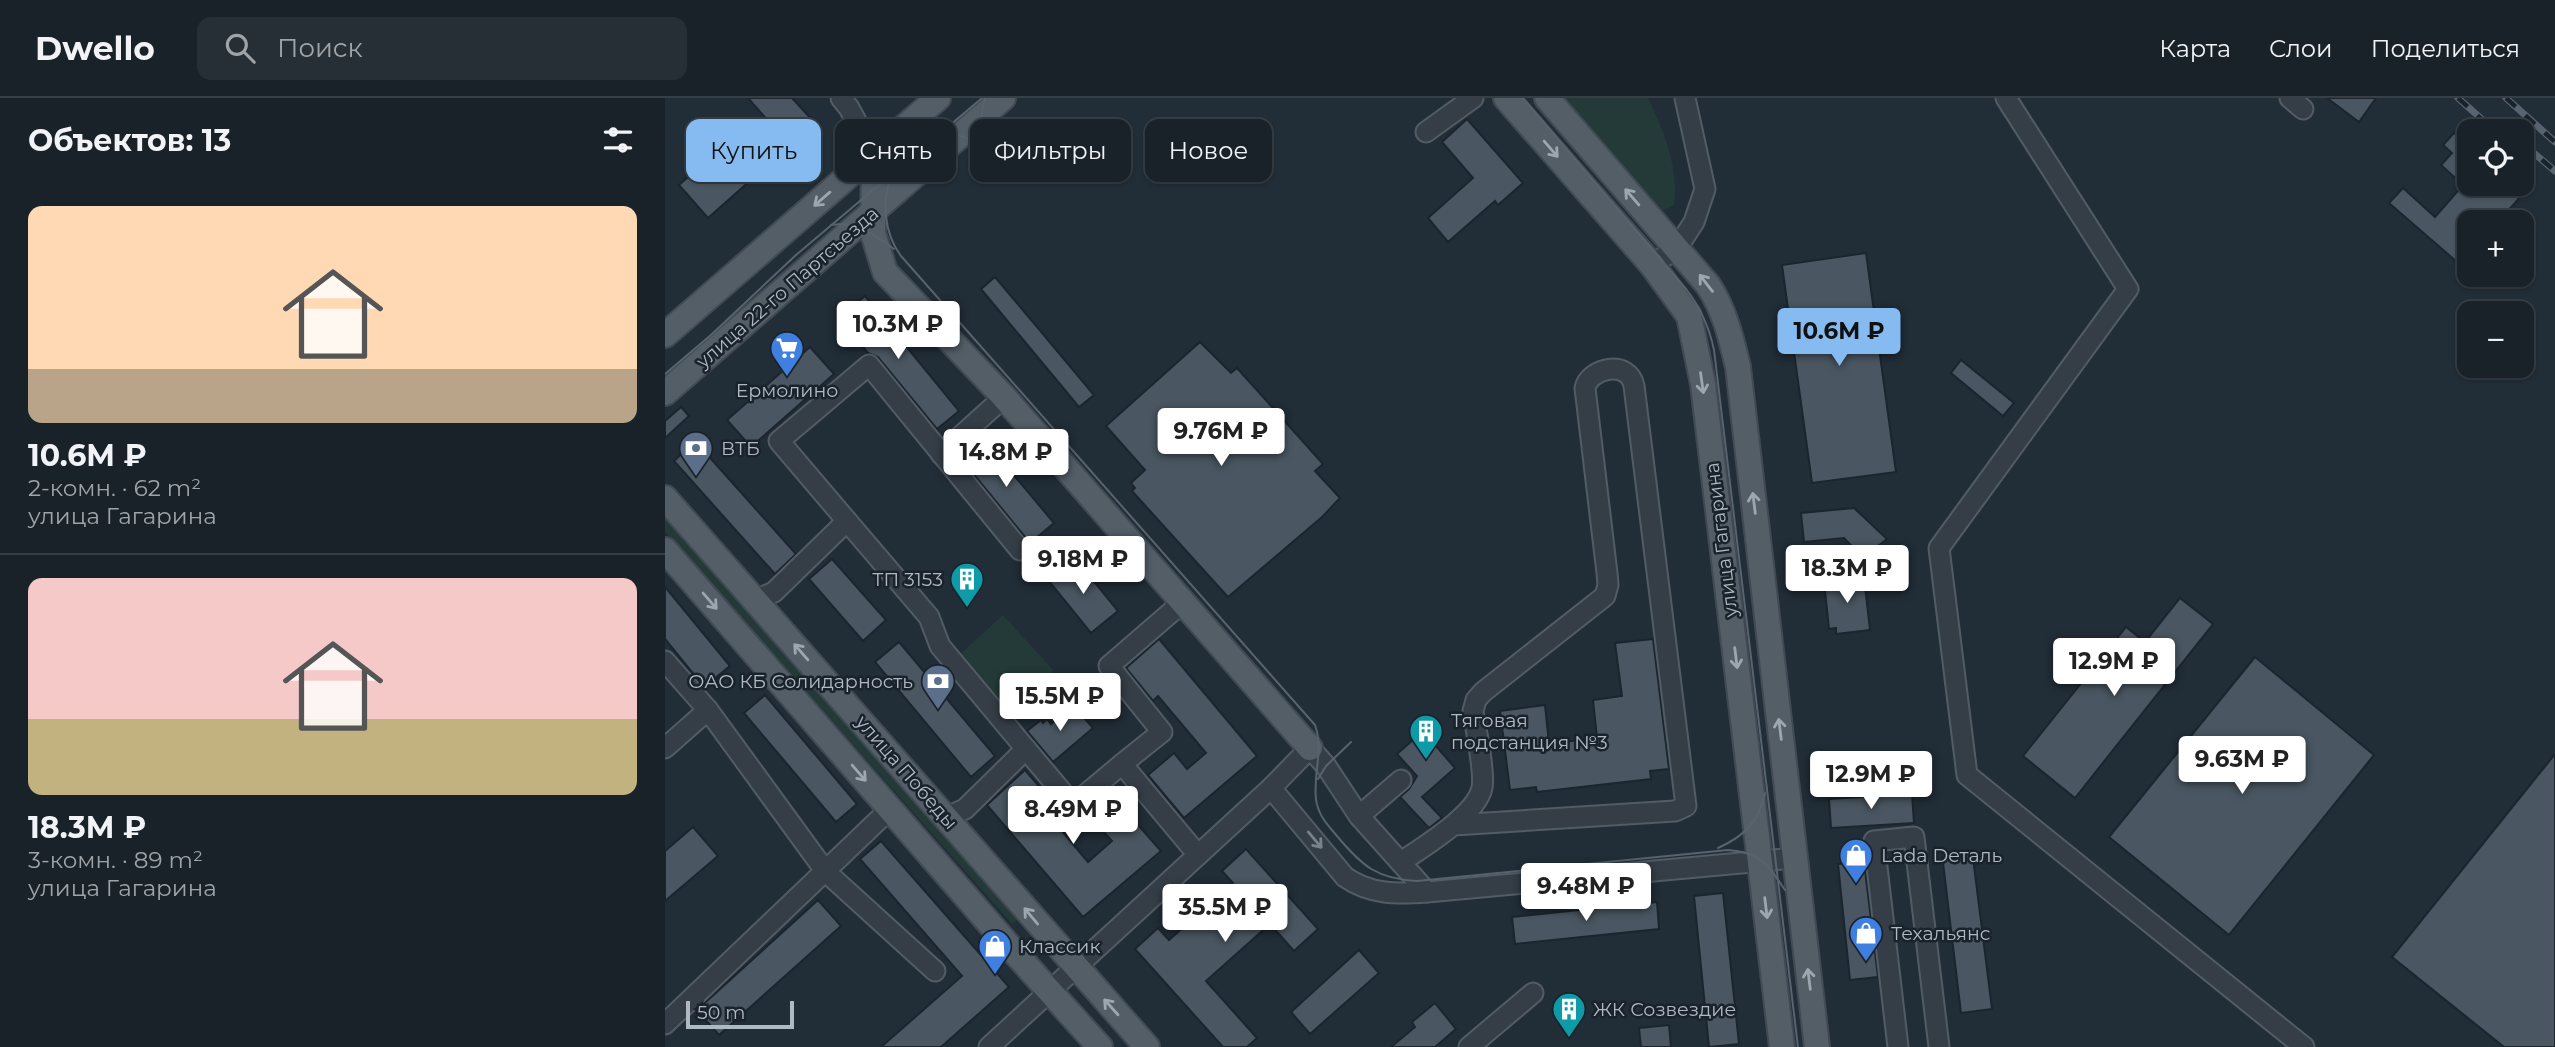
<!DOCTYPE html>
<html lang="ru">
<head>
<meta charset="utf-8">
<style>
  :root { --surface:#192229; --page:#262f35; --text:#f1f3f6; --muted:#9fa4a8; --line:#373f46; --accent:#86bbf2 }
  body { margin:0; font-family:Montserrat,sans-serif; background:var(--page); color:var(--text); height:100vh; display:flex; flex-direction:column; font-size:26px; white-space:nowrap }
  * { box-sizing:border-box; margin:0 }
  p { font-size:23px; color:var(--muted) }
  .icon { flex:none; width:38px; height:38px; fill:none; stroke:currentColor; stroke-width:2; stroke-linecap:round; stroke-linejoin:round }
  .map { position:relative; flex:1; overflow:hidden }
  .sheet { display:flex; flex-direction:column; background:var(--surface); width:665px }
  .sheet>* { flex:none }
  .guide { position:absolute; left:21px; top:21px; width:665px; height:63px; display:flex; gap:14px }
  .controls { position:absolute; left:1792px; top:21px; display:grid; gap:14px }
  .controls a { display:grid; place-items:center; width:77px; height:77px; border-radius:14px; background:var(--surface); box-shadow:0 2px 5px #0004,0 0 0 2px var(--line); font-size:35px }
  .scale { position:absolute; left:21px; bottom:18px; width:108px; box-sizing:border-box; padding-left:7px; border:4px solid #afb9c4; border-top:0; font-size:19px; line-height:24px; white-space:nowrap; color:#afb9c4; -webkit-text-stroke:5px #1a232c; paint-order:stroke }
  .price { position:absolute; translate:-50% -60px; padding:0 16px; border-radius:7px; background:#fff; color:#222; font-size:23px; line-height:46px; filter:drop-shadow(0 2px 4px #0008) }
  .price::after { content:''; position:absolute; left:50%; top:42px; width:21px; height:16px; margin-left:-10px; background:inherit; clip-path:polygon(0 0,100% 0,50% 100%) }
  .price.current { background:var(--accent); color:#111 }
  ul { padding:0; list-style:none }
  li { display:grid; align-content:center; gap:14px; height:371px; padding:0 28px }
  li+li { border-top:2px solid var(--line) }
  li span { display:grid; place-items:center; height:217px; border-radius:14px; color:#555 }
  li>.icon { margin-inline-start:auto }
  span .icon { width:126px; height:126px; fill:#fffc; stroke-width:1 }
  li b { font-size:30px }
  h2 { display:flex; justify-content:space-between; align-items:center; height:84px; padding:0 28px; font-size:30px }
  .tag { padding:0 24px; border-radius:14px; background:var(--surface); box-shadow:0 2px 5px #0004,0 0 0 2px var(--line); font-size:24px; line-height:63px }
  .tag.current { background:var(--accent); color:#111 }
  header { display:flex; align-items:center; gap:42px; box-sizing:border-box; height:98px; padding:0 35px; background:var(--surface); border-bottom:2px solid var(--line) }
  header strong { font-size:33px }
  nav { display:flex; gap:38px; margin-inline-start:auto; font-size:24px }
  .search { width:490px; height:63px; background:var(--page); display:flex; align-items:center; gap:18px; box-sizing:border-box; padding:0 24px; border-radius:14px; color:var(--muted); font-size:26px }
  main { display:flex; flex:1; min-height:0 }
  .map>svg:first-child { display:block }
</style>
</head>
<body>
<header>
<strong>Dwello</strong>
<div class="search"><svg class="icon" aria-label="search" viewBox="0 0 24 24"><circle cx="10" cy="10" r="6"/><path d="M15 15l6 6"/></svg>Поиск</div>
<nav><a>Карта</a><a>Слои</a><a>Поделиться</a></nav>
</header>
<main>
<section class="sheet">
<h2>Объектов: 13<svg class="icon" aria-label="filters" viewBox="0 0 24 24"><path d="M4 7h16M4 17h16"/><circle cx="9" cy="7" r="2"/><circle cx="15" cy="17" r="2"/></svg></h2>
<ul>
<li><span style="background:linear-gradient(#ffd9b3 75%,#b9a48a 0)"><svg class="icon" aria-label="home" viewBox="0 0 24 24"><path d="M3 11l9-7 9 7M6 9v11h12V9"/></svg></span><div><b>10.6M ₽</b><p>2-комн. · 62 m²</p><p>улица Гагарина</p></div></li>
<li><span style="background:linear-gradient(#f6c9c9 65%,#c2b280 0)"><svg class="icon" aria-label="home" viewBox="0 0 24 24"><path d="M3 11l9-7 9 7M6 9v11h12V9"/></svg></span><div><b>18.3M ₽</b><p>3-комн. · 89 m²</p><p>улица Гагарина</p></div></li>
</ul>
</section>
<div class="map">
<svg width="1890" height="949" viewBox="0 0 1890 949">
  <rect width="100%" height="100%" fill="#212d37"/>
  <g fill="#243a39">
    <path d="M 897,0 L 983,0 C 999,34 1014,69 1009,107 L 993,115 Z"/>
    <path d="M 0,419 L 355,820 L 347,826 L 0,434 Z"/>
    <path d="M 338,517 L 389,573 L 344,613 L 294,557 Z"/>
  </g>
  <g fill="#4a5762" stroke="#1c252e" stroke-width="2">
    <path d="M 83,0 L 127,0 L 150,25 L 43,120 L 14,87 L 34,69 L 43,80 L 105,25 Z"/>
    <path d="M 1662,0 L 1711,0 L 1694,24 Z"/>
    <path d="M 802,21 L 858,85 L 833,107 L 830,103 L 783,144 L 763,120 L 808,80 L 777,44 Z"/>
    <path d="M 1789,35 L 1804,48 L 1804,86 L 1847,86 L 1858,96 L 1833,124 L 1804,124 L 1804,150 L 1792,164 L 1724,105 L 1738,90 L 1770,119 L 1798,87 L 1776,67 L 1787,55 L 1778,47 Z"/>
    <path d="M 1201,155 L 1231,374 L 1147,385 L 1117,167 Z"/>
    <path d="M 330,179 L 429,297 L 414,309 L 316,191 Z"/>
    <path d="M 200,198 L 294,313 L 272,331 L 213,259 L 203,255 L 174,219 Z"/>
    <path d="M 535,244 L 566,275 L 572,270 L 658,366 L 650,373 L 675,400 L 657,419 L 563,499 L 467,393 L 470,390 L 466,385 L 480,372 L 441,328 Z"/>
    <path d="M 145,249 L 169,276 L 86,349 L 62,322 Z"/>
    <path d="M 1296,262 L 1349,305 L 1338,318 L 1286,275 Z"/>
    <path d="M 16,309 L 24,318 L 0,340 L 0,323 Z"/>
    <path d="M 315,337 L 389,425 L 365,445 L 293,357 Z"/>
    <path d="M 30,343 L 131,456 L 110,476 L 9,363 Z"/>
    <path d="M 1189,410 L 1222,441 L 1198,460 L 1179,440 L 1139,444 L 1136,415 Z"/>
    <path d="M 410,460 L 453,513 L 426,535 L 383,482 Z"/>
    <path d="M 167,461 L 221,522 L 198,543 L 144,481 Z"/>
    <path d="M 1199,479 L 1205,532 L 1171,536 L 1171,530 L 1164,531 L 1159,483 Z"/>
    <path d="M 0,489 L 65,568 L 39,589 L 0,541 Z"/>
    <path d="M 1515,500 L 1548,526 L 1410,700 L 1358,658 L 1461,529 L 1480,544 Z"/>
    <path d="M 494,541 L 592,658 L 519,720 L 483,677 L 509,655 L 522,671 L 541,655 L 493,598 L 488,603 L 461,570 Z"/>
    <path d="M 988,541 L 1004,671 L 985,673 L 986,681 L 872,694 L 871,689 L 845,692 L 835,613 L 880,607 L 884,646 L 932,640 L 928,602 L 957,598 L 950,545 Z"/>
    <path d="M 234,544 L 330,658 L 306,679 L 210,564 Z"/>
    <path d="M 1590,559 L 1709,657 L 1564,837 L 1444,739 Z"/>
    <path d="M 100,597 L 192,706 L 171,724 L 79,615 Z"/>
    <path d="M 408,607 L 428,630 L 388,664 L 362,633 L 376,622 L 378,625 L 382,621 L 386,626 Z"/>
    <path d="M 758,633 L 790,670 L 757,699 L 777,720 L 764,730 L 735,699 L 744,691 L 752,678 L 732,656 Z"/>
    <path d="M 1890,656 L 1890,949 L 1839,949 L 1727,859 Z"/>
    <path d="M 360,672 L 379,694 L 371,702 L 423,764 L 447,743 L 436,731 L 459,711 L 496,753 L 418,819 L 322,707 Z"/>
    <path d="M 1247,696 L 1249,725 L 1166,730 L 1164,701 Z"/>
    <path d="M 28,729 L 53,758 L 0,803 L 0,753 Z"/>
    <path d="M 216,743 L 344,889 L 276,949 L 216,949 L 297,878 L 195,761 Z"/>
    <path d="M 581,751 L 653,831 L 629,853 L 605,826 L 541,883 L 592,940 L 582,949 L 558,949 L 470,851 L 493,830 L 504,842 L 568,785 L 557,773 Z"/>
    <path d="M 1307,752 L 1327,911 L 1296,915 L 1277,756 Z"/>
    <path d="M 1199,764 L 1213,879 L 1185,882 L 1173,766 Z"/>
    <path d="M 1058,795 L 1074,946 L 1044,949 L 1029,798 Z"/>
    <path d="M 153,802 L 176,828 L 54,937 L 32,912 Z"/>
    <path d="M 992,804 L 994,831 L 850,846 L 847,819 Z"/>
    <path d="M 694,852 L 714,875 L 645,936 L 626,914 Z"/>
    <path d="M 770,905 L 791,931 L 770,949 L 726,949 L 750,929 L 747,924 Z"/>
    <path d="M 1004,927 L 1006,949 L 976,949 L 974,930 Z"/>
  </g>
  <g fill="none" stroke-linecap="round" stroke-linejoin="round">
    <defs>
      <g id="minor">
        <path d="M 176,0 L 184,10 L 209,56"/>
        <path d="M 1341,0 L 1463,191 L 1274,450 L 1302,677 L 1639,949"/>
        <path d="M 1625,0 L 1638,11"/>
        <path d="M 761,34 L 808,0"/>
        <path d="M 987,167 L 1012,150 L 1029,124 L 1040,91 L 1020,0"/>
        <path d="M 276,356 L 339,299"/>
        <path d="M 182,423 L 114,343 L 204,267 L 355,452"/>
        <path d="M 91,502 L 109,494 L 182,423 L 264,519 L 275,548 L 361,651"/>
        <path d="M 518,504 L 444,568 L 497,634 L 457,666 L 533,757"/>
        <path d="M 0,563 L 43,612 L 161,774 L 270,873"/>
        <path d="M 0,650 L 43,612"/>
        <path d="M 606,690 L 680,779 C 706,797 732,796 762,794 L 1130,760"/>
        <path d="M 694,718 L 736,682"/>
        <path d="M 282,719 L 300,711 L 361,651 L 408,707 L 457,666"/>
        <path d="M 736,764 C 758,749 811,717 817,690 C 820,674 811,632 808,613 L 811,602 L 818,594 L 940,498 L 943,487 L 942,475 L 920,290 C 924,270 964,261 969,288 L 1021,708 L 1010,713 L 789,727"/>
        <path d="M 0,926 L 225,711"/>
        <path d="M 324,949 L 606,690 L 645,650 L 661,668 L 694,718 L 762,794"/>
        <path d="M 804,949 L 868,895"/>
        <path d="M 1233,949 L 1209,743 L 1249,739 L 1274,949"/>
      </g>
      <g id="major">
        <path d="M 841,0 L 987,167 L 1024,218 L 1038,286 L 1117,949"/>
        <path d="M 882,0 L 1043,187 C 1060,213 1066,240 1073,269 L 1152,949"/>
        <path d="M 209,56 L 208,135 L 220,174 L 339,299 L 645,650"/>
        <path d="M 0,237 L 273,0"/>
        <path d="M 0,295 L 338,0"/>
        <path d="M 0,400 C 162,582 320,767 482,949"/>
        <path d="M 0,452 L 351,856 L 435,949"/>
      </g>
    </defs>
    <use href="#minor" stroke="#525c65" stroke-width="23"/>
    <use href="#major" stroke="#414a54" stroke-width="28"/>
    <use href="#minor" stroke="#353e47" stroke-width="19"/>
    <use href="#major" stroke="#535e67" stroke-width="24"/>
    <g stroke="#57636e" stroke-width="2">
      <path d="M 320,0 C 315,20 313,35 322,54"/>
      <path d="M 858,0 L 1021,191 C 1036,210 1044,228 1049,252 L 1133,949"/>
      <path d="M 272,34 C 304,32 322,54 340,76"/>
      <path d="M 227,77 C 216,103 219,135 236,158 L 650,627 C 659,652 648,676 651,701 C 653,717 662,726 672,738 C 697,768 712,781 752,783 L 1063,752 C 1097,755 1102,766 1120,792"/>
      <path d="M 166,127 C 191,123 210,137 229,151"/>
      <path d="M 0,276 L 47,236 L 131,157 L 317,0"/>
      <path d="M 653,681 L 661,668 L 686,644"/>
      <path d="M 1053,750 C 1080,738 1094,723 1100,695"/>
    </g>
    <defs>
      <g id="rail">
        <path d="M 1793,0 L 1830,33"/>
        <path d="M 1841,0 L 1890,44"/>
        <path d="M 1857,45 L 1890,73"/>
      </g>
    </defs>
    <use href="#rail" stroke="#57636e" stroke-width="7"/>
    <use href="#rail" stroke="#1a232c" stroke-width="4.5" stroke-dasharray="13" stroke-linecap="butt"/>
  </g>
  <defs><path id="oneway-shaft" d="M-6 0H5M1.5-3L5.5 0L1.5 3" fill="none" stroke-width="1.6" stroke-linecap="round" stroke-linejoin="round" transform="scale(1.75)"/></defs>
  <g stroke="#9da7b1">
    <use href="#oneway-shaft" transform="translate(886 51) rotate(49)"/>
    <use href="#oneway-shaft" transform="translate(967 99) rotate(-131)"/>
    <use href="#oneway-shaft" transform="translate(157 101) rotate(139)"/>
    <use href="#oneway-shaft" transform="translate(1041 185) rotate(-128)"/>
    <use href="#oneway-shaft" transform="translate(1037 285) rotate(82)"/>
    <use href="#oneway-shaft" transform="translate(1089 405) rotate(-97)"/>
    <use href="#oneway-shaft" transform="translate(45 503) rotate(49)"/>
    <use href="#oneway-shaft" transform="translate(136 554) rotate(-131)"/>
    <use href="#oneway-shaft" transform="translate(1071 560) rotate(83)"/>
    <use href="#oneway-shaft" transform="translate(1115 631) rotate(-97)"/>
    <use href="#oneway-shaft" transform="translate(194 675) rotate(49)"/>
    <use href="#oneway-shaft" transform="translate(1101 810) rotate(83)"/>
    <use href="#oneway-shaft" transform="translate(366 818) rotate(-130)"/>
    <use href="#oneway-shaft" transform="translate(1144 881) rotate(-97)"/>
    <use href="#oneway-shaft" transform="translate(446 909) rotate(-132)"/>
  </g>
  <use stroke="#78828c" href="#oneway-shaft" transform="translate(650 742) rotate(50)"/>
  <defs>
    <symbol id="supermarket-pin" viewBox="-11 -11 22 30"><path d="M0 17L-7.5 6A9.5 9.5 0 1 1 7.5 6Z" fill="#3f7fe0" stroke="#1a232c"/><path d="M-6-5.5h2.5l.6 2H6L4.5 2H-2.5L-4.4-4H-6ZM-1.5 3.2a1.3 1.3 0 1 0 .1 0ZM3 3.2a1.3 1.3 0 1 0 .1 0Z" fill="#fff"/></symbol>
    <symbol id="bank-pin" viewBox="-11 -11 22 30"><path d="M0 17L-7.5 6A9.5 9.5 0 1 1 7.5 6Z" fill="#5c6f8a" stroke="#1a232c"/><path d="M-6-4H6V4H-6ZM0-2.3a2.3 2.3 0 1 0 0 4.6a2.3 2.3 0 1 0 0-4.6Z" fill="#fff"/></symbol>
    <symbol id="building-pin" viewBox="-11 -11 22 30"><path d="M0 17L-7.5 6A9.5 9.5 0 1 1 7.5 6Z" fill="#0f9aa8" stroke="#1a232c"/><path d="M-4-6H4V6H1V3H-1V6H-4ZM-2.5-4.3h1.7v1.8h-1.7ZM.8-4.3h1.7v1.8H.8ZM-2.5-1h1.7V.8h-1.7ZM.8-1h1.7V.8H.8Z" fill="#fff"/></symbol>
    <symbol id="shop-pin" viewBox="-11 -11 22 30"><path d="M0 17L-7.5 6A9.5 9.5 0 1 1 7.5 6Z" fill="#3f7fe0" stroke="#1a232c"/><path d="M-5-2.5h2.3a2.7 3.5 0 0 1 5.4 0H5L5.5 6h-11ZM-1.5-2.5h3a1.5 2.3 0 0 0-3 0Z" fill="#fff"/></symbol>
  </defs>
  <g fill-rule="evenodd">
    <use href="#supermarket-pin" x="103" y="231" width="38" height="52"/>
    <use href="#bank-pin" x="12" y="331" width="38" height="52"/>
    <use href="#building-pin" x="283" y="462" width="38" height="52"/>
    <use href="#bank-pin" x="254" y="564" width="38" height="52"/>
    <use href="#building-pin" x="742" y="614" width="38" height="52"/>
    <use href="#shop-pin" x="1172" y="738" width="38" height="52"/>
    <use href="#shop-pin" x="1182" y="816" width="38" height="52"/>
    <use href="#shop-pin" x="311" y="829" width="38" height="52"/>
    <use href="#building-pin" x="885" y="892" width="38" height="52"/>
  </g>
  <g text-anchor="middle" stroke-width="5" stroke-linejoin="round" paint-order="stroke">
    <g font-size="19" fill="#afb9c4" stroke="#1a232c">
      <text transform="translate(122 189) rotate(-41)" y="7">улица 22-го Партсъезда</text>
      <text transform="translate(1056 442) rotate(-97)" y="7">улица Гагарина</text>
      <text transform="translate(242 674) rotate(49)" y="7">улица Победы</text>
    </g>
    <g font-size="19" fill="#afb9c4" stroke="#1a232c" text-anchor="start">
      <text x="122" y="299" text-anchor="middle">Ермолино</text>
      <text x="56" y="357">ВТБ</text>
      <text x="278" y="488" text-anchor="end">ТП 3153</text>
      <text x="248" y="590" text-anchor="end">ОАО КБ Солидарность</text>
      <text x="786" y="629">Тяговая<tspan x="786" dy="22">подстанция №3</tspan></text>
      <text x="1216" y="764">Lada Dеталь</text>
      <text x="1226" y="842">Техальянс</text>
      <text x="354" y="855">Классик</text>
      <text x="928" y="918">ЖК Созвездие</text>
    </g>
  </g>
</svg>
<div class="controls">
<a><svg class="icon" aria-label="locate" viewBox="0 0 24 24"><circle cx="12" cy="12" r="6"/><path d="M12 2v4M12 18v4M2 12h4M18 12h4"/></svg></a>
<a>+</a>
<a>−</a>
</div>
<div class="scale">50 m</div>
<b class="price" style="left:233px;top:263px">10.3M ₽</b>
<b class="price current" style="left:1174px;top:270px">10.6M ₽</b>
<b class="price" style="left:556px;top:370px">9.76M ₽</b>
<b class="price" style="left:341px;top:391px">14.8M ₽</b>
<b class="price" style="left:418px;top:498px">9.18M ₽</b>
<b class="price" style="left:1182px;top:507px">18.3M ₽</b>
<b class="price" style="left:1449px;top:600px">12.9M ₽</b>
<b class="price" style="left:395px;top:635px">15.5M ₽</b>
<b class="price" style="left:1577px;top:698px">9.63M ₽</b>
<b class="price" style="left:1206px;top:713px">12.9M ₽</b>
<b class="price" style="left:408px;top:748px">8.49M ₽</b>
<b class="price" style="left:921px;top:825px">9.48M ₽</b>
<b class="price" style="left:560px;top:846px">35.5M ₽</b>
<div class="guide">
<a class="tag current">Купить</a>
<a class="tag">Снять</a>
<a class="tag">Фильтры</a>
<a class="tag">Новое</a>
</div>
</div>
</main>
</body>
</html>
